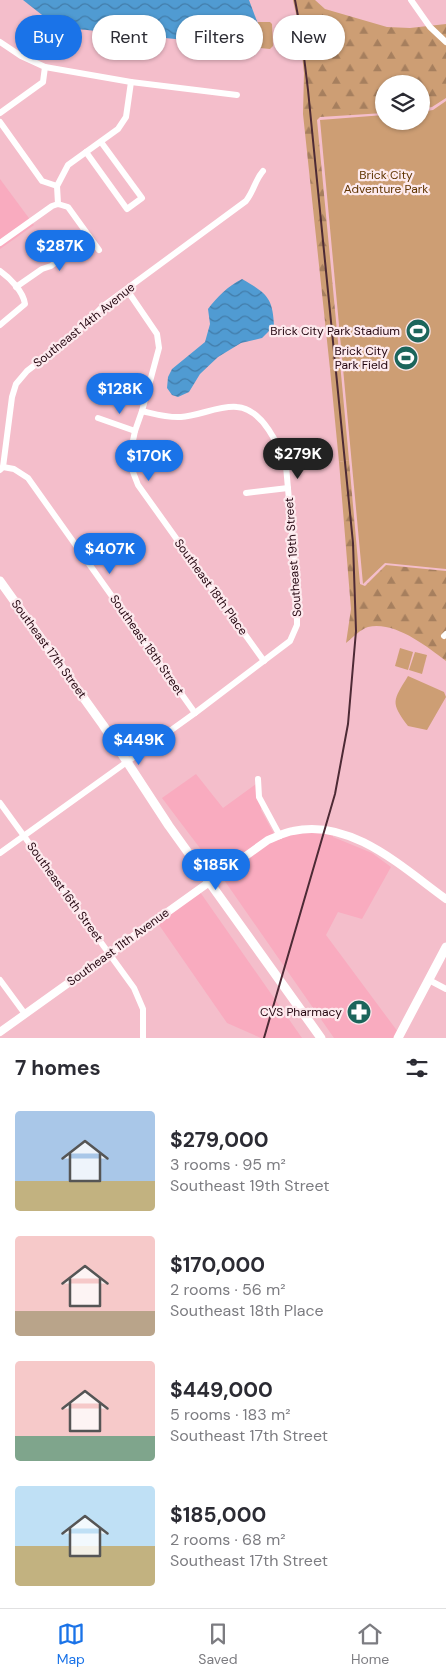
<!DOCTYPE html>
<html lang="en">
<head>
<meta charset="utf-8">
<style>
  :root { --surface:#fff; --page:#f7f7f7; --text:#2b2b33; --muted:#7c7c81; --line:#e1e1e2; --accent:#1a73e8 }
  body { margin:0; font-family:"DM Sans",sans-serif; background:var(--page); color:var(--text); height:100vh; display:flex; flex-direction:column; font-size:19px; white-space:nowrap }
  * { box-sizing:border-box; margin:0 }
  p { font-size:16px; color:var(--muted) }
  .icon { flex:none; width:28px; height:28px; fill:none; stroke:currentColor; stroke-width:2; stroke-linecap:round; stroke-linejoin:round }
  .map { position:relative; height:1038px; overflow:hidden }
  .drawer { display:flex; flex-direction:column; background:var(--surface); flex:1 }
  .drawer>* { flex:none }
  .banner { position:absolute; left:15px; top:15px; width:416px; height:45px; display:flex; gap:10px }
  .fabs { position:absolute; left:375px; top:75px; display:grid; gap:10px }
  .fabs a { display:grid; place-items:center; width:55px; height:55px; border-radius:50%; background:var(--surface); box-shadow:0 1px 4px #0004; font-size:25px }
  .price { position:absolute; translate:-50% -42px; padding:0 11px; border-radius:18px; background:var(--accent); color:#fff; font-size:16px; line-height:32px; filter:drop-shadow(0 1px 2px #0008) }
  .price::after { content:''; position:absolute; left:50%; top:30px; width:15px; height:11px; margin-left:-8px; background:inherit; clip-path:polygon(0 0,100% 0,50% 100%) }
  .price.current { background:#222; color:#fff }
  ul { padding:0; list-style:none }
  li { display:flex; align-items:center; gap:15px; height:125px; padding:0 15px }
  li span { display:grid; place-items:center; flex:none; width:140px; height:100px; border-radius:5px; color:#555 }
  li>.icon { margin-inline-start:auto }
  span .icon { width:60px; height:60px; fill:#fffc; stroke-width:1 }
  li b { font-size:21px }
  h2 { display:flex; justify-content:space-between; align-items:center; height:60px; padding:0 15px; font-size:21px }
  .pill { padding:0 18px; border-radius:22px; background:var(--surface); box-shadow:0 1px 4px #0004; font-size:18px; line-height:45px }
  .pill.current { background:var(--accent); color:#fff }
  .tabs { display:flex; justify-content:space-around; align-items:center; height:70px; border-top:1px solid var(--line); background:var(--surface); font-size:14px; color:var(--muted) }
  .tabs a { display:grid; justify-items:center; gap:2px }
  .tabs .current { color:var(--accent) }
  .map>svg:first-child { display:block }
</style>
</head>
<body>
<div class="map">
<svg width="446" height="1038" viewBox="0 0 446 1038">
  <defs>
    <pattern id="forest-firs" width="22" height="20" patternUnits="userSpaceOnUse" patternTransform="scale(1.25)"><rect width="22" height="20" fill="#cd9e74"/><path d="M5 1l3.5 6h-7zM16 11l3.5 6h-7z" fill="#a67f5e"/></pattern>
    <pattern id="water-waves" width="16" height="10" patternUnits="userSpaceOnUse" patternTransform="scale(1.25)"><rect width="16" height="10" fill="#509bd2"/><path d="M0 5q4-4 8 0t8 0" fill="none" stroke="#427ca9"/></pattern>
  </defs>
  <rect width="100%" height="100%" fill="#f4becb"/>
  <g fill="#f9abbf">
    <path d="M 0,179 L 34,225 L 0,249 Z"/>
    <path d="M 196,774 L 223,808 L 256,784 L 261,797 L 261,810 L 274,834 L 218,872 L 162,798 Z"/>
    <path d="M 322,832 L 333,834 L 333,837 L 372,853 L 391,867 L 362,919 L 338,912 L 326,935 L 398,1032 L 395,1038 L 334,1038 L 222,877 L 269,843 L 294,834 Z"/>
    <path d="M 200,892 L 302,1038 L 261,1038 L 227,1023 L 157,922 Z"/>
  </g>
  <g fill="url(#forest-firs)">
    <path d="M 293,0 L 315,0 L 325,9 L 387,27 L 410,28 L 446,24 L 446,98 L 432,107 L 421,109 L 421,84 L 384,84 L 384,113 L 320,117 L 317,120 L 340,363 L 330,369 L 303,114 L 304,73 L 299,27 Z"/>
    <path d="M 349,460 L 360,584 L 365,586 L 386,565 L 446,571 L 446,661 C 426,646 395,621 368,627 C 361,629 352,638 346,643 L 351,609 L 339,462 Z"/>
  </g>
  <g fill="#cd9e74">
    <path d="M 258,22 L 270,22 L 272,24 L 273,46 L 270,49 L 260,48 L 257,46 L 257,25 Z"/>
    <path d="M 446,101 L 446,569 L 385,563 L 363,584 L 320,120 L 384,115 L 384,121 L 421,121 L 421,112 L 433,110 Z"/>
    <path d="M 340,363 L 349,460 L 339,462 L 330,369 Z"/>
    <path d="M 400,648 L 413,652 L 408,670 L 395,666 Z"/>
    <path d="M 415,652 L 427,655 L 422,674 L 409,670 Z"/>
    <path d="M 408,676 L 444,692 L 446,697 L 427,730 L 408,726 C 390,702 393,701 408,676 Z"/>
  </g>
  <g fill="url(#water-waves)">
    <path d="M 23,0 L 249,0 L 258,24 L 254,36 L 240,44 L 218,46 L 175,39 L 77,29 L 51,22 Z"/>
    <path d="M 242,279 C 266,293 273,297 274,326 L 262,338 L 241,343 L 218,357 L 200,374 L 189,392 L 178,397 L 172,395 L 167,388 L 168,377 L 172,369 L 205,342 L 210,324 L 208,309 C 218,296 227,287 242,279 Z"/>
  </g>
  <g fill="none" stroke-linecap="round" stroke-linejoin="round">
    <g stroke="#fff" stroke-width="6">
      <path d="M 411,0 L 430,27 L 446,42"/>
      <path d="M 0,42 L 21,56 L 45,67 L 131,82 L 237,95"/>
      <path d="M 0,113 L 43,82 L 45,67"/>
      <path d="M 0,122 L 42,181 L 57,186"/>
      <path d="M 86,152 L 127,209 L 142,198 L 101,142"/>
      <path d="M 58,204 L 57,186 L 68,165 L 118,129 L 126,117 L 131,82"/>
      <path d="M 0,243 L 52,206 L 58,204 L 68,207 L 99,250"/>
      <path d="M 60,258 L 55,251 L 55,246 L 68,239 L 76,246"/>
      <path d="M 0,271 C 10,278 23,291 25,304 L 0,325"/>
      <path d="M 16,287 L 42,269 L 51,266 L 89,236"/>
      <path d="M 127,290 L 157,334 L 159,348 L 142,411 L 135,431 L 130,455 L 133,472 L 138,485 L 264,661"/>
      <path d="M 98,418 L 135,431"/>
      <path d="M 3,467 L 14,469 L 28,478 L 195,713"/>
      <path d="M 0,470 L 3,467 L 12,397 L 16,384 L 27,371 L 75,334 L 102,307 L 246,201 C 254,191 255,180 263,171"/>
      <path d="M 246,493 L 288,488"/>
      <path d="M 444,636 L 446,634"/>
      <path d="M 258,779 L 259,797 L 280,836"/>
      <path d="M 0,803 L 134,988 L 143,1009 L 143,1038"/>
      <path d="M 0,853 L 195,713 L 290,641 L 297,625 L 297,590 L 286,466 C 279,446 263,409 237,407 C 221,405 198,416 181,417 C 168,418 155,414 142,411"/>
      <path d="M 0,980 L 25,1014"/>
      <path d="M 429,980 L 446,989"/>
    </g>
    <path stroke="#fff" stroke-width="8" d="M 0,1032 L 268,840 C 276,837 285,832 293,831 C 351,818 403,868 446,899"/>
    <g stroke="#fff" stroke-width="9">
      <path d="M 0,581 L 103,725 L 169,826 L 321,1038"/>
      <path d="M 398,1038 L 446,947"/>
    </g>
    <path stroke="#4d2a35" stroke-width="2" d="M 264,1038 L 335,794 L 348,724 L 356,631 L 353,543 L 308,90 L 301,32 L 295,0"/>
  </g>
  <defs>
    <symbol id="stadium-disc" viewBox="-11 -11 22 22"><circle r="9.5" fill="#1b655b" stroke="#fdeaee"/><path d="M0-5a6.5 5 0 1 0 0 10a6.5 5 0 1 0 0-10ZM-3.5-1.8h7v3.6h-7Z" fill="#fff"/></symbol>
    <symbol id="pharmacy-disc" viewBox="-11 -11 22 22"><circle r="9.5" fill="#1b655b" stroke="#fdeaee"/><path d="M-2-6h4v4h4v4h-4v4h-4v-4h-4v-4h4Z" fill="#fff"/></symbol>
  </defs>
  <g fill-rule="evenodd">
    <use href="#stadium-disc" x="404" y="317" width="28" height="28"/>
    <use href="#stadium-disc" x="392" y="344" width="28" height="28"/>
    <use href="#pharmacy-disc" x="345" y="998" width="28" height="28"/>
  </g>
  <g text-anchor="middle" stroke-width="4.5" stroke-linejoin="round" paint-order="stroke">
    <g font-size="12" fill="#5f3401" stroke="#fdeaee">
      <text x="386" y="179">Brick City<tspan x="386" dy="14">Adventure Park</tspan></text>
    </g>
    <g font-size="12" fill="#240610" stroke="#fdeaee">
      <text transform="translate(84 325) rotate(-39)" y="4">Southeast 14th Avenue</text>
      <text transform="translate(293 557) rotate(-94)" y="4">Southeast 19th Street</text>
      <text transform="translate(211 587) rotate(54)" y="4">Southeast 18th Place</text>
      <text transform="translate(147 645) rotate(55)" y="4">Southeast 18th Street</text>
      <text transform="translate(49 649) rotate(54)" y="4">Southeast 17th Street</text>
      <text transform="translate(65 892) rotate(54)" y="4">Southeast 16th Street</text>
      <text transform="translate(118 947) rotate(-36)" y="4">Southeast 11th Avenue</text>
    </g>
    <g font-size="12" fill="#240610" stroke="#fdeaee" text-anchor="end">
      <text x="400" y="335">Brick City Park Stadium</text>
      <text x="388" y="355">Brick City<tspan x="388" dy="14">Park Field</tspan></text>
      <text x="342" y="1016">CVS Pharmacy</text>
    </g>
  </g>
</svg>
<div class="fabs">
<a><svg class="icon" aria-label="layers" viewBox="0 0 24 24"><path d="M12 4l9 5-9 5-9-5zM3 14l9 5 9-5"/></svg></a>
</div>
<b class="price" style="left:60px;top:272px">$287K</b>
<b class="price" style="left:120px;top:415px">$128K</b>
<b class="price current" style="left:298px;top:480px">$279K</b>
<b class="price" style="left:149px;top:482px">$170K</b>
<b class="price" style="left:110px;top:575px">$407K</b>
<b class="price" style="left:139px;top:766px">$449K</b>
<b class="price" style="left:216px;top:891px">$185K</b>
<div class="banner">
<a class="pill current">Buy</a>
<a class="pill">Rent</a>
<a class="pill">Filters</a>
<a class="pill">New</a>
</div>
</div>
<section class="drawer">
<h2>7 homes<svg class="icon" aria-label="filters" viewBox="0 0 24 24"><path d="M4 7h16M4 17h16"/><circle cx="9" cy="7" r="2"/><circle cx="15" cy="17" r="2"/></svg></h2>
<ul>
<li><span style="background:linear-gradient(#a9c7e8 70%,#c2b280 0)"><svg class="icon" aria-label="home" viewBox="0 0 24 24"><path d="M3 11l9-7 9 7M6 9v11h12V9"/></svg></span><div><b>$279,000</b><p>3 rooms · 95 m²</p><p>Southeast 19th Street</p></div></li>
<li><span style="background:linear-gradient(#f6c9c9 75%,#b9a48a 0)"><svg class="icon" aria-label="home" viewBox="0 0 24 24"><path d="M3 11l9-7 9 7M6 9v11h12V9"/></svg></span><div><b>$170,000</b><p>2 rooms · 56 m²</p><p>Southeast 18th Place</p></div></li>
<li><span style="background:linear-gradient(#f6c9c9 75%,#7fa58c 0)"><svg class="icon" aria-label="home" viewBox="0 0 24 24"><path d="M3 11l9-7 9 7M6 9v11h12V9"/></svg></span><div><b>$449,000</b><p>5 rooms · 183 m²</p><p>Southeast 17th Street</p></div></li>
<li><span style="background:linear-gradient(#bfe0f5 60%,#c2b280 0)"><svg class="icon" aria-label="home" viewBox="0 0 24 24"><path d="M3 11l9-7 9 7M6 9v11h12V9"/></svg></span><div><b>$185,000</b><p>2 rooms · 68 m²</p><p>Southeast 17th Street</p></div></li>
</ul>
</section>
<nav class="tabs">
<a class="current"><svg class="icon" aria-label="map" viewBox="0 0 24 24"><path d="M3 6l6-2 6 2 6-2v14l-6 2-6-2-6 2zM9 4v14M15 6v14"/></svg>Map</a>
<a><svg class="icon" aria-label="saved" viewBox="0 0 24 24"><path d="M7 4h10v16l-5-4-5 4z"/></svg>Saved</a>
<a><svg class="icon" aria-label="home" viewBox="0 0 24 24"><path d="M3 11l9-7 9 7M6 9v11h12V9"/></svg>Home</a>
</nav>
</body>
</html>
